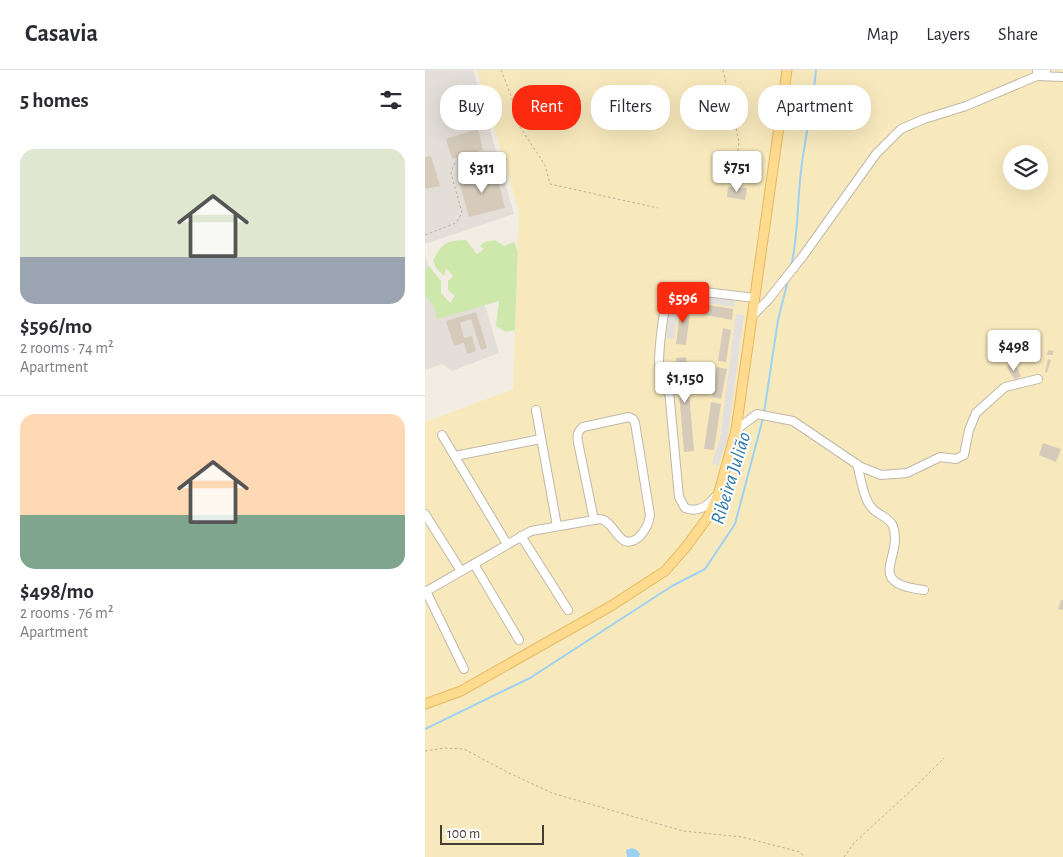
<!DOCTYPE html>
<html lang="en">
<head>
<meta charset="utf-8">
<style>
  :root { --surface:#fff; --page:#f2f2f3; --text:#2b2b33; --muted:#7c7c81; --line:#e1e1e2; --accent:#fc2b0f }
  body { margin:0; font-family:"Alegreya Sans",sans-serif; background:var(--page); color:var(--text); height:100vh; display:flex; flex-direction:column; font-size:19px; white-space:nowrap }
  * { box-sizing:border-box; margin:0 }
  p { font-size:16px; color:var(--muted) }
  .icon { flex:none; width:28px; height:28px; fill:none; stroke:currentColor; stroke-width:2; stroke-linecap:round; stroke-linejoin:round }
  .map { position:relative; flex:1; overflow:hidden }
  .panel { display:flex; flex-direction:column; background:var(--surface); width:425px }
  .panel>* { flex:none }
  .banner { position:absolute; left:15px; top:15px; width:475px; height:45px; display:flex; gap:10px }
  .buttons { position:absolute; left:578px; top:75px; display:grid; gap:10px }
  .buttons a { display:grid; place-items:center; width:45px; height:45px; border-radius:50%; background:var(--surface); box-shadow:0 5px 20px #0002; font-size:25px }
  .scale { position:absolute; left:15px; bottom:12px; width:104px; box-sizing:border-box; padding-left:5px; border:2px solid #443d33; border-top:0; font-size:14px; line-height:18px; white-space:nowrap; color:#443d33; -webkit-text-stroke:4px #fff; paint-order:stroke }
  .price { position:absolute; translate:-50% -42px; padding:0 11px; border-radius:5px; background:#fff; color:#222; font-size:16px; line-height:32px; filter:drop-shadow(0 1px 2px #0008) }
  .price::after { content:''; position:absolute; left:50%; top:30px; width:15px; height:11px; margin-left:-8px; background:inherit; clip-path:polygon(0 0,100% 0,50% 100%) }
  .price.active { background:var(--accent); color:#fff }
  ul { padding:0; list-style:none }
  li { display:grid; align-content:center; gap:10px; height:265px; padding:0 20px }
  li+li { border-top:1px solid var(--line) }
  li span { display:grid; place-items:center; height:155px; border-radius:15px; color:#555 }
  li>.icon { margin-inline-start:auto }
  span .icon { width:90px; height:90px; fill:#fffc; stroke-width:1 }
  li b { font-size:21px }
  h2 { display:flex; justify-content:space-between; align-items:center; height:60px; padding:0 20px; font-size:21px }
  .tag { padding:0 18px; border-radius:20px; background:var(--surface); box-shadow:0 5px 20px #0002; font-size:18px; line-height:45px }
  .tag.active { background:var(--accent); color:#fff }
  header { display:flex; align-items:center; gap:30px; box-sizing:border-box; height:70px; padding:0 25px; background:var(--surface); border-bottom:1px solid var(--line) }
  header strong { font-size:24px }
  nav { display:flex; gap:28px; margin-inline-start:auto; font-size:18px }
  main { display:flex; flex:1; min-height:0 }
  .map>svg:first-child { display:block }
</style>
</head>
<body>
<header>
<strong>Casavia</strong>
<nav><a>Map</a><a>Layers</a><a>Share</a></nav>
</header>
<main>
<section class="panel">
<h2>5 homes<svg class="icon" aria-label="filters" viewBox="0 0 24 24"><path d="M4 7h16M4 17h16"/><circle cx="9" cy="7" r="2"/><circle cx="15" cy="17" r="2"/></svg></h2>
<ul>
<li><span style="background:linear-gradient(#dfe7d0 70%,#9aa5b1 0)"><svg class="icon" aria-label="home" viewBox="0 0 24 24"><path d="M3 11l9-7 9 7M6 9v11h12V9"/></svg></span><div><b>$596/mo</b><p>2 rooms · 74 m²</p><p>Apartment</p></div></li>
<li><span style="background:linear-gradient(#ffd9b3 65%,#7fa58c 0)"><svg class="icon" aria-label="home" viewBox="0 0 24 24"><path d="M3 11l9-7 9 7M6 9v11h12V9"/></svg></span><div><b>$498/mo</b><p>2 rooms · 76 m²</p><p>Apartment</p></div></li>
</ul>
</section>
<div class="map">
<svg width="638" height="787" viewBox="0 0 638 787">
  <rect width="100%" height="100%" fill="#f2ede3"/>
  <g fill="#e4ded8">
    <path d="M 0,0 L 48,0 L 89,144 L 0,174 Z"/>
    <path d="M 0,184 L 17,243 L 59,231 L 74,283 L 27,301 L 17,294 L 0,300 Z"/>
  </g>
  <path fill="#cee7ab" d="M 41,170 L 52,184 L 59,179 L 55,176 L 60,172 L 70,170 L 79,176 L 89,172 L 94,184 L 103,257 L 81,262 L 71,256 L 74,231 L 12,249 L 9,236 L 0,225 L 0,199 L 4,196 L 16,211 L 16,223 L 25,233 L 30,226 L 23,220 L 23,211 L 28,206 L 21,198 L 19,206 L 11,198 L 8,190 C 19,172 20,171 41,170 Z"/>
  <path fill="#f8e9bd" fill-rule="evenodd" d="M 52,0 L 638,0 L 638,787 L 0,787 L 0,352 L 88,319 L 94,141 ZM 586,84 L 614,84 L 614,111 L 586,111 Z"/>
  <g fill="#e2dfdc">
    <path d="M 258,223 L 310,231 L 309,237 L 257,229 Z"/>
    <path d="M 246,230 L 254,231 L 249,269 L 241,268 Z"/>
    <path d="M 311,244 L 319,245 L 302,371 L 293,396 L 287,393 L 295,369 Z"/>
  </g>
  <path fill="#9dd1f1" d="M 207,778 L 212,780 L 215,784 L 214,787 L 202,787 L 201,780 Z"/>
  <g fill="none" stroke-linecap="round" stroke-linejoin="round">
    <g stroke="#9dd1f1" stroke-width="2">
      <path d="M 366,196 C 373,168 372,140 375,111 C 378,74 388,37 391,0"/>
      <path d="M 339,343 L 353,250 L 363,210"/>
      <path d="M 0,659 L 105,608 L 247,516 L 280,499 L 310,454 L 338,348"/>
    </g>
  </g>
  <g fill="#d6cbbb">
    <path d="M 53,59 L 58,80 L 27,89 L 21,69 Z"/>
    <path d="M 6,86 L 15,116 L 0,119 L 0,87 Z"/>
    <path d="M 71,101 L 80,138 L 44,147 L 34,111 Z"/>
    <path d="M 303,117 L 322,118 L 320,130 L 302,127 Z"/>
    <path d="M 256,233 L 266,234 L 261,275 L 251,274 Z"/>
    <path d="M 278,234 L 308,239 L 307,250 L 276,244 Z"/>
    <path d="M 51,242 L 62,278 L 56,280 L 46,249 L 35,253 L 39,268 L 47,266 L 51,281 L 42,284 L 39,273 L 29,276 L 21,251 Z"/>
    <path d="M 298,258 L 306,260 L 301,292 L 293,291 Z"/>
    <path d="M 623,280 L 628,281 L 628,285 L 622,285 Z"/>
    <path d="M 261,287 L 269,381 L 259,382 L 251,288 Z"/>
    <path d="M 623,289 L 626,290 L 622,303 L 620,302 Z"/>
    <path d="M 585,295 L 591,296 L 596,306 L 590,310 L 582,297 Z"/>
    <path d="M 292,297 L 302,299 L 296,329 L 287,327 Z"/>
    <path d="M 286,332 L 296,334 L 289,380 L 279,379 Z"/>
    <path d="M 618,373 L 636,379 L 631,392 L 614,385 Z"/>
    <path d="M 636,530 L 638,530 L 638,540 L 633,539 Z"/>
  </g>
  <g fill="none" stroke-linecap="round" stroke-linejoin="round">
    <defs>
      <g id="minor">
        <path d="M 621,0 L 612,6 L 638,7"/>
        <path d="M 328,245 L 343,230 L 378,186 L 451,84 L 476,59 L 499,49 L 541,36 L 612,6 L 612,0"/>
        <path d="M 111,340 L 132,456"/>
        <path d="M 311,360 L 332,344 L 368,351 L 436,397 L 456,405 L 482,403 L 515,387 L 531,389 L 539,385 L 544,360 L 551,343 L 580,317 L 613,309"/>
        <path d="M 17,365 L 82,474"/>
        <path d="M 30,386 L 116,369"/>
        <path d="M 432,394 C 436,408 438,428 447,438 C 453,445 464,447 468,456 C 479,488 438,513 499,520"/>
        <path d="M 290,427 C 283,436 272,443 260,438 L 254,427 L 243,310 C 241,301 235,301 234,294 C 234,281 238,229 247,222 C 249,220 252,220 255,219 L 330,228"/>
        <path d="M 0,444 L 36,501"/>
        <path d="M 96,466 L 143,540"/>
        <path d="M 49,494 L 94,570"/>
        <path d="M 1,521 L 39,599"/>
        <path d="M 0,522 L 106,461 L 175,449 C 190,450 194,484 214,467 C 220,461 224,454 225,445 L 210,353 L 208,349 L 204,347 L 158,357 C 152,362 152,366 153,372 L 169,450"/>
      </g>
      <path id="major" d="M 0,634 L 36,621 L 186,536 L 240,501 L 261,477 L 283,447 L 294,422 L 311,360 L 362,0"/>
    </defs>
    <use href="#minor" stroke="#c0b7a9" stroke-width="10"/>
    <use href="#major" stroke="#e4b85e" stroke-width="11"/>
    <g stroke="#bfaf97" stroke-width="1" stroke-dasharray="2.5 2.5" stroke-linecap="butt">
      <path d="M 76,0 L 87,28 L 93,54 L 120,95 L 125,114 L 233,138"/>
      <path d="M 298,0 L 314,72 L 309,110"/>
      <path d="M 0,165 L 31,153 L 37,143 L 26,103 L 29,94 L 61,85"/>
      <path d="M 0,681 L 20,678 L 39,679 L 82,702 L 127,723 L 258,761 L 317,767 L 375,782 L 379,787"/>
      <path d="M 419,787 L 429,773 L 491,716 L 519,688"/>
    </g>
    <use href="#minor" stroke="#fff" stroke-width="8"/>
    <use href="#major" stroke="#ffdb8f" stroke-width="9"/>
  </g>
  <g text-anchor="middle" stroke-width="4" stroke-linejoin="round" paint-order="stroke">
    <g font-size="20" font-style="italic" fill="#2b78a8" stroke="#fff">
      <text transform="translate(305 408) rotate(-73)" y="7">Ribeira Julião</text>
    </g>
  </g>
</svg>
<div class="buttons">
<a><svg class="icon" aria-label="layers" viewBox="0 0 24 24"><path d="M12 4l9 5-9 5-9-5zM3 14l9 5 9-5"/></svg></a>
</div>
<div class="scale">100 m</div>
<b class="price" style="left:312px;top:123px">$751</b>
<b class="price" style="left:57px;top:124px">$311</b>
<b class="price active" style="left:258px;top:254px">$596</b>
<b class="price" style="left:589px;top:302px">$498</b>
<b class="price" style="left:260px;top:334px">$1,150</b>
<div class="banner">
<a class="tag">Buy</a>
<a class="tag active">Rent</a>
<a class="tag">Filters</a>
<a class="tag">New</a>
<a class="tag">Apartment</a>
</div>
</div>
</main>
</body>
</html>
